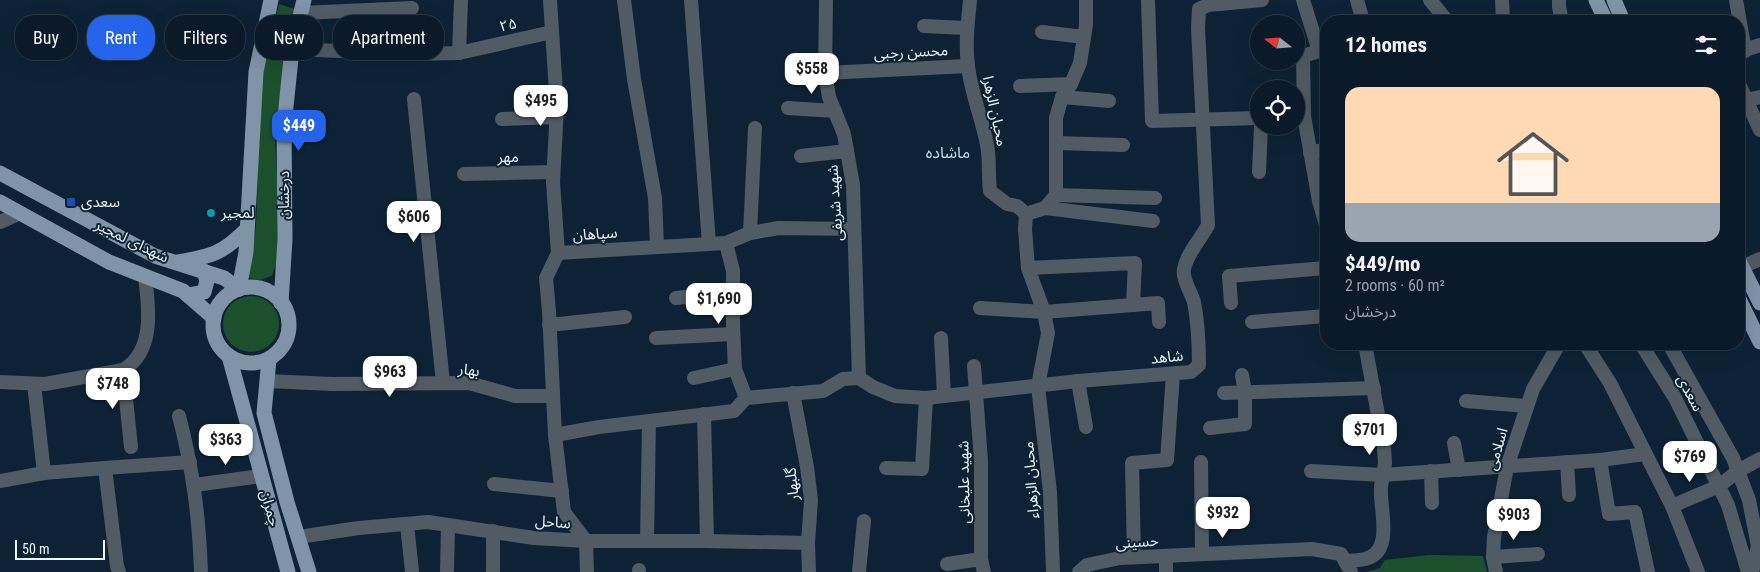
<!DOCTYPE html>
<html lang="en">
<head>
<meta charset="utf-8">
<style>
  :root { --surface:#0a1a28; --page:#132330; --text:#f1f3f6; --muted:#99a1a8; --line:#2a3845; --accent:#2563eb }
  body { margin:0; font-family:"Roboto Condensed","Noto Sans Arabic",sans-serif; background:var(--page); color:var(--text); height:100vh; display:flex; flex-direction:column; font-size:19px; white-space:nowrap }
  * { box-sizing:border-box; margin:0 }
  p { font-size:16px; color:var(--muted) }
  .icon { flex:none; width:28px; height:28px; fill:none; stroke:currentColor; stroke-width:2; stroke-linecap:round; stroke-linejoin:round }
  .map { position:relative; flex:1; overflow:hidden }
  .details { position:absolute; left:1320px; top:15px; width:425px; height:335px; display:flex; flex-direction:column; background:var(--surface); border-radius:20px; box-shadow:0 5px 20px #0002,0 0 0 1px var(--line) }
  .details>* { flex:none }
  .banner { position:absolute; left:15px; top:15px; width:475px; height:45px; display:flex; gap:10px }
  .needle { width:32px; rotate:287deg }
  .fabs { position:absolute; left:1250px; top:15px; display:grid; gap:10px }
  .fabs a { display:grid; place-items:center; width:55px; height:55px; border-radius:50%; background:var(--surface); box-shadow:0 5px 20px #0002,0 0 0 1px var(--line); font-size:25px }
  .scale { position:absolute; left:15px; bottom:12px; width:90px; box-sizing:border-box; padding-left:5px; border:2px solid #edf6fd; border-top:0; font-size:14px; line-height:18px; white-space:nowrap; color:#edf6fd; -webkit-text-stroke:4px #0d2335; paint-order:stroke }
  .price { position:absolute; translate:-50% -42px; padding:0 11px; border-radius:10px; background:#fff; color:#222; font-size:16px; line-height:32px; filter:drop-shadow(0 1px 2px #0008) }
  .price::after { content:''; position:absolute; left:50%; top:30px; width:15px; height:11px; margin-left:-8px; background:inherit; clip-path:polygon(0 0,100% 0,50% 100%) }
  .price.current { background:var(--accent); color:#fff }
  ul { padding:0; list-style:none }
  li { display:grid; align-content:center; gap:10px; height:265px; padding:0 25px }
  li+li { border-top:1px solid var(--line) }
  li span { display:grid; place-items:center; height:155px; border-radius:15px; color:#555 }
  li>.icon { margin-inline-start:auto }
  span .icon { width:90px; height:90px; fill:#fffc; stroke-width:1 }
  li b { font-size:21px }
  h2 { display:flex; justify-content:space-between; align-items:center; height:60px; padding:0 25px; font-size:21px }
  .tag { padding:0 18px; border-radius:20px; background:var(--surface); box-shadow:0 5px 20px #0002,0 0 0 1px var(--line); font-size:18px; line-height:45px }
  .tag.current { background:var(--accent); color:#fff }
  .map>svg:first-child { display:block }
</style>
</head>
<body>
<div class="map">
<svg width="1760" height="572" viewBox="0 0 1760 572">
  <rect width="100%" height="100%" fill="#0d2335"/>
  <g fill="#1c502c">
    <path d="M 279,4 L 297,10 L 285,68 L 278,108 L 275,139 L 278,199 L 277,261 L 272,276 L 260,280 L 249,278 C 248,261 255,243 256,225 C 259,180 256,133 261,87 C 265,59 272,32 279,4 Z"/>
    <circle cx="251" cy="324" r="28"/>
    <path d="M 1429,555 L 1483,556 L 1487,572 L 1357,572 L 1367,572 L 1380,568 L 1385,560 Z"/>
  </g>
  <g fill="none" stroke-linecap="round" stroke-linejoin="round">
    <g stroke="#505b64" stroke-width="14">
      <path d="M 550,0 L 557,107 L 553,182 L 558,253 L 546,278 L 549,311 L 555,435 L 564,512 L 586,541 L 587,572"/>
      <path d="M 624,0 L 634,79 L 655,198 L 657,246"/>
      <path d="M 691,0 L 709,244"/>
      <path d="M 826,0 L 825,73 L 829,97 L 844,134 L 853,185 L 859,378"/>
      <path d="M 970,0 C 968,22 965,43 968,66 C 971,93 982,118 987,145 C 990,158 988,176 990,191 L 1007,204 L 1017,206 L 1026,214 L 1025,229 L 1028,268 L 1044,312 L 1048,333 L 1038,386 L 1050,492 L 1053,572"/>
      <path d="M 1148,0 L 1152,121 L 1259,118"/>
      <path d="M 1303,0 L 1319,51 L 1303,56 L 1304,116 L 1319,201 L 1326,225"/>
      <path d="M 1357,0 L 1363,21"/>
      <path d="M 1430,0 L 1447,21"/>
      <path d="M 1502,0 L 1503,21"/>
      <path d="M 1559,0 L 1559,7 L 1562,21"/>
      <path d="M 1736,0 L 1745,51"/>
      <path d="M 301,13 L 412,8"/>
      <path d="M 924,26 L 966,28"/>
      <path d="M 1042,32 L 1084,37"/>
      <path d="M 292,49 L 411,54 L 459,53 L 552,32"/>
      <path d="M 1739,52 L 1760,45"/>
      <path d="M 459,53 L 461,0"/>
      <path d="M 825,73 L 968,66"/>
      <path d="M 1739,84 L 1760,130"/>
      <path d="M 1020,86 L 1071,84"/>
      <path d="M 1062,97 L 1109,101"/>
      <path d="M 414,99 L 443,383"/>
      <path d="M 1745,100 L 1760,97"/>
      <path d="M 788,108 L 835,111"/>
      <path d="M 502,119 L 556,117"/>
      <path d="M 1056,143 L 1123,145"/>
      <path d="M 1310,153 L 1326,149"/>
      <path d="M 801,156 L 847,151"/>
      <path d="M 1259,172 L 1261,126"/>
      <path d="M 464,174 L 553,172"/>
      <path d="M 1056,195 L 1155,198"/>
      <path d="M 1045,208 L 1153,221"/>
      <path d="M 1026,214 L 1045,208 L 1056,195 L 1056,118 L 1062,97 L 1071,84 L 1080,63 L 1086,25 L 1086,0"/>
      <path d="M 0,222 L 20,213"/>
      <path d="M 750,233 L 755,128"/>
      <path d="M 726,243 L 733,271 L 733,325 L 735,369 L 746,398"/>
      <path d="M 558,253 L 726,243 L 750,233 L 779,228 L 854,229"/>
      <path d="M 1742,267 L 1760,259"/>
      <path d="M 1028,268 L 1135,263 L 1133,305"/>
      <path d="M 676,298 L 733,292"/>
      <path d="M 1231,303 L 1229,276 L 1326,268"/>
      <path d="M 980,308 L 1044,312 L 1158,303 L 1159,322"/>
      <path d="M 1252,322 L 1326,316"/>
      <path d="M 549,325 L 625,317"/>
      <path d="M 656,338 L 733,334"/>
      <path d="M 941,338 L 944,396"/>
      <path d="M 1435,344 L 1437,344"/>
      <path d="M 1585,344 L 1610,383 L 1672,506 L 1698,572"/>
      <path d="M 1641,344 L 1675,398 L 1728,505 L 1748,572"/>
      <path d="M 1669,344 L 1733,458 L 1749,500 L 1758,546 L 1752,572"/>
      <path d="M 974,366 L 981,461 L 981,559 L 984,572"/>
      <path d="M 123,370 L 131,447"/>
      <path d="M 694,378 L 735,369"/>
      <path d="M 268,381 L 332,384 L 469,383 L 515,396 L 553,396"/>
      <path d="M 1078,381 L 1086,427"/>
      <path d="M 0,382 L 45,384 L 123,370 C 155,351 149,308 145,276"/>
      <path d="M 34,384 L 44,473"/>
      <path d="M 793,393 L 807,467 L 811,500 L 808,543 L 809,572"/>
      <path d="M 1224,393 L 1374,388"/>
      <path d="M 746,398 L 823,391 L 843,379 L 859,378 L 873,387 L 895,396 L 926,398 L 1078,381 L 1191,372 L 1199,365 C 1199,344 1198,323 1194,302 C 1191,292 1182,279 1184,269 C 1187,253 1201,239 1208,225 L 1198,28 L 1199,9 L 1208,5 L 1262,0"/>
      <path d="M 1466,401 L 1527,406"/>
      <path d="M 704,414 L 707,541"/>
      <path d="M 179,416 C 193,470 199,516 201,572"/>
      <path d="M 1210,428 L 1245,424 L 1245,392 L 1242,375"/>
      <path d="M 555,435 L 599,427 L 734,411 L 746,398"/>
      <path d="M 1454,443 L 1459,470"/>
      <path d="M 1600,460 L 1609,514 L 1635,512 L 1648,572"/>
      <path d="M 1201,462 L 1202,554"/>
      <path d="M 1567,462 L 1569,495"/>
      <path d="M 105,468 L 190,462"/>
      <path d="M 886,468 L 922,469 L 926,398"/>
      <path d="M 1311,471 L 1382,475 L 1600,460 L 1645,454"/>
      <path d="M 1431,471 L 1432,503"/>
      <path d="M 0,481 L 44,473 L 105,468 L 117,566 L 119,572"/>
      <path d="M 494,484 L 562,491"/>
      <path d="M 195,485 L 261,476"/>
      <path d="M 1672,506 L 1719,486 L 1738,471 L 1760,459"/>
      <path d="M 407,524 L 412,572"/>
      <path d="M 298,537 L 359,528 L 428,522 L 534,538 L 586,541 L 707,541 L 808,543"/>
      <path d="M 647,541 L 649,421"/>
      <path d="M 1166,556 L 1166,572"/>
      <path d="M 1134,557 L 1132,463 L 1167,460 L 1173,374"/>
      <path d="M 1493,557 L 1538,554"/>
      <path d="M 1345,561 C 1352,560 1362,561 1368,558 C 1392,550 1381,512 1381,494 C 1380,483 1384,473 1385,463 C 1385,458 1384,452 1384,447 L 1365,344"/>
      <path d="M 947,564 L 981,559"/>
      <path d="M 493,571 L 493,531"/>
      <path d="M 447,572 L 448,525"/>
      <path d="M 639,572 L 639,570"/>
      <path d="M 859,572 L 864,521"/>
      <path d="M 1079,572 L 1087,565 L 1120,558 L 1312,549 L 1341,554 L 1351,572"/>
      <path d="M 1496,572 L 1493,557 L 1494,537 L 1507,467 L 1533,389 L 1559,344"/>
    </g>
    <g stroke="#7f94a7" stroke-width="15">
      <path d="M 1596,0 L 1606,21"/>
      <path d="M 1614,0 L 1623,21"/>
      <path d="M 0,173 L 155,256 L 224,278 L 239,289"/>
      <path d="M 0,202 L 109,262 L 183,291 L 214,318"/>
      <path d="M 1739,261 L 1760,303"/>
      <path d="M 178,262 C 212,256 222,254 247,229"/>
      <circle cx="251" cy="325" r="38"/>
      <path d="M 239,289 L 246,252 L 256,72 L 271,0"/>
      <path d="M 188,295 L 204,292 L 207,281 L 204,271"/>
      <path d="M 1739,299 L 1760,342"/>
      <path d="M 281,303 L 285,239 L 284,126 L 292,49 L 304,0"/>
      <path d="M 229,356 L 288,572"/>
      <path d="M 269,359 L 264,413 L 287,502 L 309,572"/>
    </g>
  </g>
  <rect fill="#1a4fb4" stroke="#0d2335" stroke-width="2" x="66" y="197" width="10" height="10" rx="2.5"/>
  <circle fill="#0f9aa8" stroke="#0d2335" stroke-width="2" cx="211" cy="213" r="5"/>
  <g text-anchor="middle" stroke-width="4" stroke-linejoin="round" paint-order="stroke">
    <g font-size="15" fill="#edf6fd" stroke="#0d2335">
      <text transform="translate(508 25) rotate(-13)" y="5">۲۵</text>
      <text transform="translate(911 52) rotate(-3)" y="5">محسن رجبی</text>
      <text transform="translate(995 111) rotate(78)" y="5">محبان الزهرا</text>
      <text transform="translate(508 157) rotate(-1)" y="5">مهر</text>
      <text transform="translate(284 195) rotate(-90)" y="5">درخشان</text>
      <text transform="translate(835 203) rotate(-94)" y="5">شهید شریفی</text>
      <text transform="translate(595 234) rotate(-4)" y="5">سپاهان</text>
      <text transform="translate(132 241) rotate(26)" y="5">شهدای لمجیر</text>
      <text transform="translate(1167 357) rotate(-6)" y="5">شاهد</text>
      <text transform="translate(469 370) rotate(7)" y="5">بهار</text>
      <text transform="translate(1690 393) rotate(62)" y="5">سعدی</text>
      <text transform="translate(1497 449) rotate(-74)" y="5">اسلامی</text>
      <text transform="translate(1031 480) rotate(-94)" y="5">محبان الزهراء</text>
      <text transform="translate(964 482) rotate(-91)" y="5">شهید علیخانی</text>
      <text transform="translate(792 484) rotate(-96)" y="5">گلبهار</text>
      <text transform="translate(270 508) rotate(74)" y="5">چمران</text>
      <text transform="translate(553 522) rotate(4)" y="5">ساحل</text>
      <text transform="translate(1137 542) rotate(-4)" y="5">حسینی</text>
    </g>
    <g font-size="15" fill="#edf6fd" stroke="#0d2335" text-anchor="start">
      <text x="81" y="207">سعدی</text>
      <text x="221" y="218">لمجیر</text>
    </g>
    <g font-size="16" fill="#c0dbf3" stroke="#0d2335">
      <text x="948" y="158">ماشاده</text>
    </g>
  </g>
</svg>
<div class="fabs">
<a><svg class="needle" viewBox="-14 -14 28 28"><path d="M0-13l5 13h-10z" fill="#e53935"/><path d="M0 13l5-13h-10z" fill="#99a1a8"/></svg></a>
<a><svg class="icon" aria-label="locate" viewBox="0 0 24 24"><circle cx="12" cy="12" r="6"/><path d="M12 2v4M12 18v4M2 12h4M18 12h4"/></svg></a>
</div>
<div class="scale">50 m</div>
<b class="price" style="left:812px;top:95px">$558</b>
<b class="price" style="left:541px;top:127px">$495</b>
<b class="price current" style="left:299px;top:152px">$449</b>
<b class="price" style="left:414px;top:243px">$606</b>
<b class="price" style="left:719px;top:325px">$1,690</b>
<b class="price" style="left:390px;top:398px">$963</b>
<b class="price" style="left:113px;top:410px">$748</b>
<b class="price" style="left:1370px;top:456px">$701</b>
<b class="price" style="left:226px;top:466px">$363</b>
<b class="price" style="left:1690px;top:483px">$769</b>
<b class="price" style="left:1223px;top:539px">$932</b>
<b class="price" style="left:1514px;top:541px">$903</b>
<div class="banner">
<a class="tag">Buy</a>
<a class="tag current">Rent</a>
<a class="tag">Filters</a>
<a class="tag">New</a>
<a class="tag">Apartment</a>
</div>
<section class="details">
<h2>12 homes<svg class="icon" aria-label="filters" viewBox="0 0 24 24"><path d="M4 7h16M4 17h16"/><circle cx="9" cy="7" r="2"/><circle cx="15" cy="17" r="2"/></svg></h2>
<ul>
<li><span style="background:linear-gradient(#ffd9b3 75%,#9aa5b1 0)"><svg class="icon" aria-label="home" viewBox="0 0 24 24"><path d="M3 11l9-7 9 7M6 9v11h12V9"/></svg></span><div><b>$449/mo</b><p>2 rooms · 60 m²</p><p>درخشان</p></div></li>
</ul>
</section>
</div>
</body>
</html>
